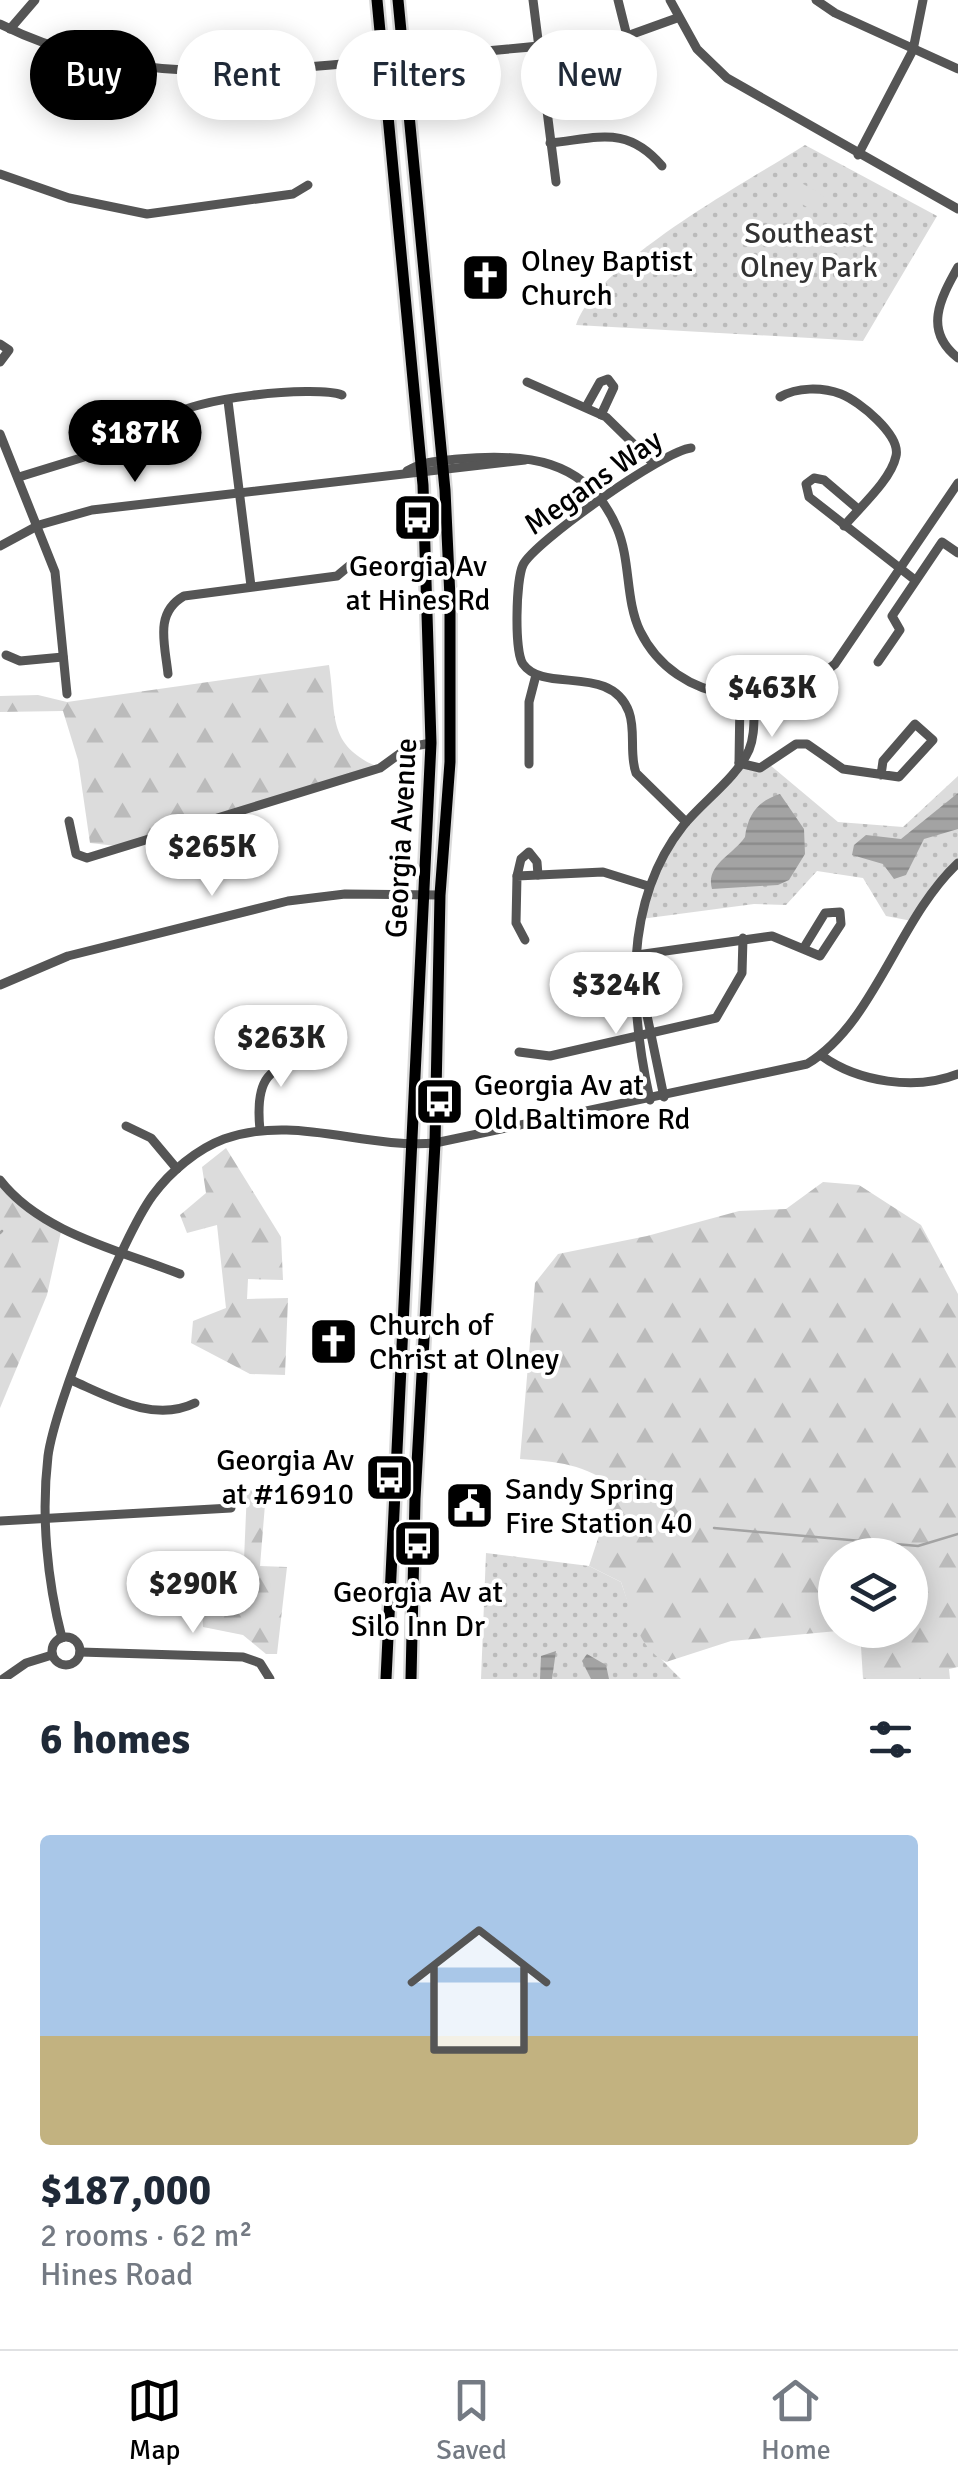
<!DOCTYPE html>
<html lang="en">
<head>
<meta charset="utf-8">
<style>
  :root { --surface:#fff; --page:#f2f2f3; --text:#1f2937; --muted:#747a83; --line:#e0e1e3; --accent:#000 }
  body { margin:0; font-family:Signika,sans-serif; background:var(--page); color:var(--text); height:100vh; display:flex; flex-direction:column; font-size:38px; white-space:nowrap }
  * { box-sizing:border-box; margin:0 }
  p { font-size:32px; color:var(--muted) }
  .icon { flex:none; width:55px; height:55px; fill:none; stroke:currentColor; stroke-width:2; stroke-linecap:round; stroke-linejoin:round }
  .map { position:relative; height:1679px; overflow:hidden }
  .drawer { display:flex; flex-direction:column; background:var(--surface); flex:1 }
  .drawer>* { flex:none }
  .top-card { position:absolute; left:30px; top:30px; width:900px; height:90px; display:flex; gap:20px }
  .controls { position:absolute; left:818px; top:1538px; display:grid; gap:20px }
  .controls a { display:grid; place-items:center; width:110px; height:110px; border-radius:50%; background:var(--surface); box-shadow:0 5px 25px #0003; font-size:50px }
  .price { position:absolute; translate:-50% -85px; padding:0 22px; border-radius:35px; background:#fff; color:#222; font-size:32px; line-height:65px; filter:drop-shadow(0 2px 5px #0008) }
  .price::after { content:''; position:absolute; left:50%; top:60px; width:30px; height:22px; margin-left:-15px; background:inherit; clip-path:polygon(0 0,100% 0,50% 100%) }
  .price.on { background:var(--accent); color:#fff }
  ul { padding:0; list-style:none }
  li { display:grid; align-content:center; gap:20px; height:530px; padding:0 40px }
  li+li { border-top:2px solid var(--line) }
  li span { display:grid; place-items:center; height:310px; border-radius:10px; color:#555 }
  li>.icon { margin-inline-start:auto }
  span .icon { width:180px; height:180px; fill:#fffc; stroke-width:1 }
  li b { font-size:42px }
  h2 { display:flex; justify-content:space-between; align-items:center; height:120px; padding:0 40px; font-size:42px }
  .chip { padding:0 35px; border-radius:45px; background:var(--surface); box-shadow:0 5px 25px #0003; font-size:35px; line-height:90px }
  .chip.on { background:var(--accent); color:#fff }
  .dock { display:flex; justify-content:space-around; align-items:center; height:140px; border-top:2px solid var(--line); background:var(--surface); font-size:28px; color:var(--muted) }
  .dock a { display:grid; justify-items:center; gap:5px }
  .dock .on { color:var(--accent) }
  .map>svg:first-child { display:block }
</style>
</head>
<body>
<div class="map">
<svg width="958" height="1679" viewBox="0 0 958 1679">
  <defs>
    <pattern id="grass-dots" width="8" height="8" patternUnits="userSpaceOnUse" patternTransform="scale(2.5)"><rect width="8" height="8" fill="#dcdcdc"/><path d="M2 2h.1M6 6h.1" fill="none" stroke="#bbb" stroke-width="1.8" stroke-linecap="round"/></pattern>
    <pattern id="forest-firs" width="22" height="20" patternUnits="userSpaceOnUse" patternTransform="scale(2.5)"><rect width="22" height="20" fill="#dcdcdc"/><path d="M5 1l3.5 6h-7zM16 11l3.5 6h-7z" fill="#bbb"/></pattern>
    <pattern id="water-rules" width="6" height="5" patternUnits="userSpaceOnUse" patternTransform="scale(2.5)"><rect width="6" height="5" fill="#a3a3a3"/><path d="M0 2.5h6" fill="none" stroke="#8b8b8b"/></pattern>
  </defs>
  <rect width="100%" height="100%" fill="#fff"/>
  <g fill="url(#grass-dots)">
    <path d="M 805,145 L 937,216 L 863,341 L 576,325 C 597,262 747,182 805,145 Z"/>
    <path d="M 739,763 L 770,765 L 838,822 L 903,827 L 958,776 L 958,863 L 912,921 L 886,916 L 863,878 L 817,871 L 786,905 L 754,904 L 641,919 L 667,849 Z"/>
    <path d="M 486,1553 L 589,1566 L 621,1582 C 638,1632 644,1643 681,1679 L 481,1679 Z"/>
  </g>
  <g fill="url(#forest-firs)">
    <path d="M 329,665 C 337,717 326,745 380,768 L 126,847 L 90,843 L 78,760 L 63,711 L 0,712 L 0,696 L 38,695 L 67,702 Z"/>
    <path d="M 226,1148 L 281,1237 L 283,1280 L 248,1279 L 247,1299 L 288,1298 L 285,1375 L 250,1374 L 191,1343 L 193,1321 L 226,1308 L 217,1225 L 187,1233 L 180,1215 L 206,1193 L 202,1167 Z"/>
    <path d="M 823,1182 L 859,1185 L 921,1225 L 958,1294 L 958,1667 L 949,1669 L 950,1679 L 863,1679 L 860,1630 L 910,1630 L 910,1555 L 835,1555 L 835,1630 L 848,1630 L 731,1641 L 666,1662 C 637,1648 631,1610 621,1582 L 589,1566 L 615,1487 C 587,1465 556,1461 520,1459 L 535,1283 L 558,1254 L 647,1236 L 739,1211 L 786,1209 Z"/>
    <path d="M 0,1184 L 62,1227 L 47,1295 L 0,1408 Z"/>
    <path d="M 247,1490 L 266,1492 L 260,1566 L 287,1567 L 277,1654 L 266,1654 L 243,1635 L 203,1627 L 201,1587 L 243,1583 Z"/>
  </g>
  <path fill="#dcdcdc" d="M 798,181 L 824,196 L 815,212 L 789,196 Z"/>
  <g fill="url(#water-rules)">
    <path d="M 958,793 L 958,829 L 924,839 L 906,875 L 894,879 L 883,864 L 852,855 L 854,845 L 866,835 L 901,839 Z"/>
    <path d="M 780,794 L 804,829 L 805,854 L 789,880 L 778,885 L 712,889 C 705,865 733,855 745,837 C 748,814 758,801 780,794 Z"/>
    <path d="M 556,1651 L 552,1679 L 540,1679 L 541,1656 Z"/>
    <path d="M 587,1654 L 606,1665 L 609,1679 L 591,1679 L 582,1661 Z"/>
  </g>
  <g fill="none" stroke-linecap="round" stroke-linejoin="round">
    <g stroke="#a3a3a3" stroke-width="2.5">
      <path d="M 0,1233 L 2,1231"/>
      <path d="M 714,1528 L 918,1546 L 958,1534"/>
    </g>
    <defs>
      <g id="major">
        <path d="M 377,0 L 423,485 L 431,743 L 386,1679"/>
        <path d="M 398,0 L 445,490 L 450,598 L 450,762 L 440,895 L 435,1143 L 415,1499 L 411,1679"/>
      </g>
    </defs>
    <use href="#major" stroke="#dbdbdb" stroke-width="16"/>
    <g stroke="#555" stroke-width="9">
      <path d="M 533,0 L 556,182"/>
      <path d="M 618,0 L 627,36"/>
      <path d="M 670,0 L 697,49 L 727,78 L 958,209"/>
      <path d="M 816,0 L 835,13 L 958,69"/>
      <path d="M 0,24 C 132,90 265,71 406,58 C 479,52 553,46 627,36 L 677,18"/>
      <path d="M 10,29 L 35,0"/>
      <path d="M 550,143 C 599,138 627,125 662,166"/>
      <path d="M 858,155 L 913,50 L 923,0"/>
      <path d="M 0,174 L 69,198 L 147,214 L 293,194 L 308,185"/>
      <path d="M 958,267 C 940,299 923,331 958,358"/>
      <path d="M 0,344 L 9,350 L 0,362"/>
      <path d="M 527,382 L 606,417 L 653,463"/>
      <path d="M 780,397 C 797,387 822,387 841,394 C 859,401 901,435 896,456 C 891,480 860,507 844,526"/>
      <path d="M 228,401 L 251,586"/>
      <path d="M 586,407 L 600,382 L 608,379 L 614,387 L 601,415"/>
      <path d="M 169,419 C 185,398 316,385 342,395"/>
      <path d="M 0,434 L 55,572 L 67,694"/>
      <path d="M 407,471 C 424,461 438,461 458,459 C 523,453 587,457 617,528 C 631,561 625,599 640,631 C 676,705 776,715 835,664 L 958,483"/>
      <path d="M 19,477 L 84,457"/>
      <path d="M 858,509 L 824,480 L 814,478 L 806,484 L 809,497 L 915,580"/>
      <path d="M 0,546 L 39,525 L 92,510 L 525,460"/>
      <path d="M 6,655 L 20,661 L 63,657"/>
      <path d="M 878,662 L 900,630 L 892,616 L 942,542 L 958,553"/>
      <path d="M 168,674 C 165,644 154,613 184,596 L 337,576 L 349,566"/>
      <path d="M 739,763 L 760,768 L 796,744 L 807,744 L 843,769 L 899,777 L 933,740 L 915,724 L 883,761 L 881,775"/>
      <path d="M 739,763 L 740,697"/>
      <path d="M 529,764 L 529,702 L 536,675"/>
      <path d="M 69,821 L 76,854 L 87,858 L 380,768 L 409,747 L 431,743"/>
      <path d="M 686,822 L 636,773 C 629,754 636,731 629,712 C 611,663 544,694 523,664 C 514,651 516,580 523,565 C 534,542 665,450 691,448"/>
      <path d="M 517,876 L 521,859 L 529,852 L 537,862 L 538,875"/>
      <path d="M 525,940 L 516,923 L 517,876 L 603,872 L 648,886"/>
      <path d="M 637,955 L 772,936 L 820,956 L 841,924 L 840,912 L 825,913 L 803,949"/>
      <path d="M 639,977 L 664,1097"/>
      <path d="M 0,985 L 68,956 L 288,901 L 345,894 L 440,895"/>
      <path d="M 519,1052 L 550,1056 L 716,1018 L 742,973 L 743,938"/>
      <path d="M 822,1056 C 858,1082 916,1091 958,1074"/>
      <path d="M 650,1100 C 630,1009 622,903 683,826 C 703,801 736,779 749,750 C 756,733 753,714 755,696"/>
      <path d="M 126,1126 L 151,1138 L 177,1169"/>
      <path d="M 260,1130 C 255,1082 266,1060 318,1064"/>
      <path d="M 0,1180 C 41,1233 119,1250 180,1274"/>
      <path d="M 71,1380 C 110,1397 154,1423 195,1403"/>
      <path d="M 0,1521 L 231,1508"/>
      <circle cx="66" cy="1651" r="14"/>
      <path d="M 62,1638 C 47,1580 41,1515 48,1456 C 55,1404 122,1237 153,1195 C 170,1172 197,1149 224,1139 C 296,1114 362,1149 435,1143 L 807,1064 C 875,1023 898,919 958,863"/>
      <path d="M 80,1652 L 243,1657 L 260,1663 L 270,1679"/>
      <path d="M 3,1679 L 26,1663 L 52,1655"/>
    </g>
    <use href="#major" stroke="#000" stroke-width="11"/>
  </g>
  <defs>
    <symbol id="church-square" viewBox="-11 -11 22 22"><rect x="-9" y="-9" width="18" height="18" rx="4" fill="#000" stroke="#fff"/><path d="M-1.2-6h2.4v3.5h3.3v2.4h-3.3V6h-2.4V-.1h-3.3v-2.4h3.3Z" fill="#fff"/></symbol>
    <symbol id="bus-square" viewBox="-11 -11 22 22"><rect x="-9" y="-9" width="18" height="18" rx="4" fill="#000" stroke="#fff"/><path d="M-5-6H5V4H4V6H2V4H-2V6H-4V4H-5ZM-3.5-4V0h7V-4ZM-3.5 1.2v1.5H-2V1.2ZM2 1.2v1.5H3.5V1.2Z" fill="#fff"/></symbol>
    <symbol id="civic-square" viewBox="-11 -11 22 22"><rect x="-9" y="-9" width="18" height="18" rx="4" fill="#000" stroke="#fff"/><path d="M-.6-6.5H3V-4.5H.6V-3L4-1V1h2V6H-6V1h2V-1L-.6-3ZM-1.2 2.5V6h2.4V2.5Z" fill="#fff"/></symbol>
  </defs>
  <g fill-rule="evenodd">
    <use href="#church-square" x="458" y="250" width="55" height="55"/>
    <use href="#bus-square" x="390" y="490" width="55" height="55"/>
    <use href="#bus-square" x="412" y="1074" width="55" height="55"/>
    <use href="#church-square" x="306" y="1314" width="55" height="55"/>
    <use href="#bus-square" x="362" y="1450" width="55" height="55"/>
    <use href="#civic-square" x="442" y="1478" width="55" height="55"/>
    <use href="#bus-square" x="390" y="1516" width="55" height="55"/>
  </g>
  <g text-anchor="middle" stroke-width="8" stroke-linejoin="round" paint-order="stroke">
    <g font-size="30" fill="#333" stroke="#fff">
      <text x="809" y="243">Southeast<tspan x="809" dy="34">Olney Park</tspan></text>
    </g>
    <g font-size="30" fill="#000" stroke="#fff" text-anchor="start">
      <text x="521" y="271">Olney Baptist<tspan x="521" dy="34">Church</tspan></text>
      <text x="418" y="576" text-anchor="middle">Georgia Av<tspan x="418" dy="34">at Hines Rd</tspan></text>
      <text x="474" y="1095">Georgia Av at<tspan x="474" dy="34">Old Baltimore Rd</tspan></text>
      <text x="369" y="1335">Church of<tspan x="369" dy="34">Christ at Olney</tspan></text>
      <text x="354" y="1470" text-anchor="end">Georgia Av<tspan x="354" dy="34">at #16910</tspan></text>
      <text x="505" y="1499">Sandy Spring<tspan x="505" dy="34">Fire Station 40</tspan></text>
      <text x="418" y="1602" text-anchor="middle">Georgia Av at<tspan x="418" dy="34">Silo Inn Dr</tspan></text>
    </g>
    <g font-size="30" fill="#000" stroke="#fff">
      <text transform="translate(593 482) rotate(-35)" y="10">Megans Way</text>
      <text transform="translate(401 838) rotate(-87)" y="10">Georgia Avenue</text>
    </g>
  </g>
</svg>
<div class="controls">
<a><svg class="icon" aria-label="layers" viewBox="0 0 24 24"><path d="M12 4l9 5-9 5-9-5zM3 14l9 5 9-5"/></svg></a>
</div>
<b class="price on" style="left:135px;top:485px">$187K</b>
<b class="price" style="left:772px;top:740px">$463K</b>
<b class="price" style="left:212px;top:899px">$265K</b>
<b class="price" style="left:616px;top:1037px">$324K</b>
<b class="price" style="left:281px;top:1090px">$263K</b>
<b class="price" style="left:193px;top:1636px">$290K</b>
<div class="top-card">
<a class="chip on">Buy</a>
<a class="chip">Rent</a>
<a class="chip">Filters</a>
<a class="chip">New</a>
</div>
</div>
<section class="drawer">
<h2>6 homes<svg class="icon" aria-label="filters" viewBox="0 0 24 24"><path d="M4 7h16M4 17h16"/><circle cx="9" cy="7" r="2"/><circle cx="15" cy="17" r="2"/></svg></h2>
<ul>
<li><span style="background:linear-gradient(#a9c7e8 65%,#c2b280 0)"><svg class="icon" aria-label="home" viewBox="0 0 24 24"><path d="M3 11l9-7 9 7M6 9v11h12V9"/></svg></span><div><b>$187,000</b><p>2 rooms · 62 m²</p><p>Hines Road</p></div></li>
</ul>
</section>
<nav class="dock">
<a class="on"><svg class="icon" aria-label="map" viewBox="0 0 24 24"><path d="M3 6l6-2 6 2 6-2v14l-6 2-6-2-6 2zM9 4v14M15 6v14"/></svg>Map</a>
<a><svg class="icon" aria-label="saved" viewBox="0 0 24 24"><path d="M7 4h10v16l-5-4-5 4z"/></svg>Saved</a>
<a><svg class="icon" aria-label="home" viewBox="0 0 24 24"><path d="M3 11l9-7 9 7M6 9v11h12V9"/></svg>Home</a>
</nav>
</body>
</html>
